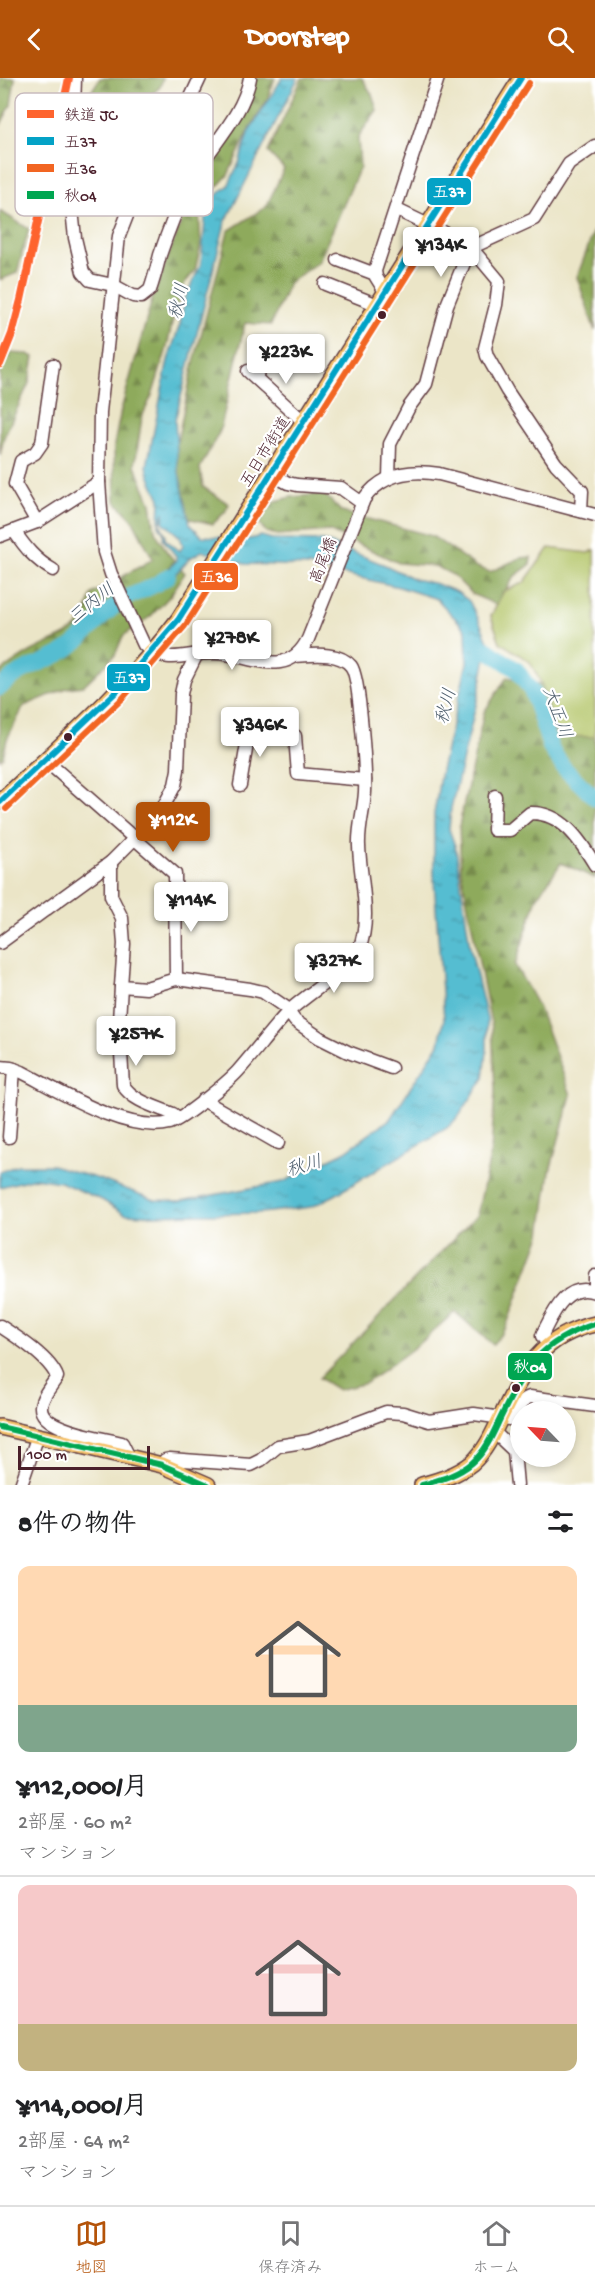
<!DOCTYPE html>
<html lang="ja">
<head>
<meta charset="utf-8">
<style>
  :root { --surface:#fff; --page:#f6f6f6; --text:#202124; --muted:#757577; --line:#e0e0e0; --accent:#b45309 }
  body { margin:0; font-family:"Gochi Hand","Klee One",sans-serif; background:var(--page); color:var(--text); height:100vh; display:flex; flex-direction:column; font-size:22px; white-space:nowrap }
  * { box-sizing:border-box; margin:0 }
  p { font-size:20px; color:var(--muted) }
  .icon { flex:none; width:33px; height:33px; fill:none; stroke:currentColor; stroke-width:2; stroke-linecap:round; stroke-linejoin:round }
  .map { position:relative; height:1407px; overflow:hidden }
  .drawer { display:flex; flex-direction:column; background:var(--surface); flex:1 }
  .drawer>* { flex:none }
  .needle { width:39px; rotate:295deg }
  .tools { position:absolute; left:510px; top:1323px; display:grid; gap:12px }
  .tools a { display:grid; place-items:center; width:66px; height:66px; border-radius:50%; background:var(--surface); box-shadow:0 3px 9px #0003; font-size:30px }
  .scale { position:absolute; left:18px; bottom:15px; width:132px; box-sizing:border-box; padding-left:6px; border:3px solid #4a1f2b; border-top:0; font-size:16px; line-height:21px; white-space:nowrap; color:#4a1f2b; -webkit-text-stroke:4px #fff; paint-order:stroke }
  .price { position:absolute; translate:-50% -51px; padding:0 14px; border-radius:6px; background:#fff; color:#222; font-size:20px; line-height:39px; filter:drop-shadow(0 2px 3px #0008) }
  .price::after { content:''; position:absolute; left:50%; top:36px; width:18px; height:14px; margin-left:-9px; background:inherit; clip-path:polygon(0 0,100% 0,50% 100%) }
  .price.selected { background:var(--accent); color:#fff }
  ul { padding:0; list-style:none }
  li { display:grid; align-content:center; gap:12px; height:318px; padding:0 18px }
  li+li { border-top:2px solid var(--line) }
  li span { display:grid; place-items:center; height:186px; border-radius:12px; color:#555 }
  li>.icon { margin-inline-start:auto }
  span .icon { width:108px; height:108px; fill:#fffc; stroke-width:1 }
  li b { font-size:26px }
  h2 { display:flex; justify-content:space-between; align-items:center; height:72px; padding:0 18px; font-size:26px }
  header { display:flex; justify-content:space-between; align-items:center; height:78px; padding:0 18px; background:var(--accent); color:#fff; font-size:27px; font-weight:800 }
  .tabs { display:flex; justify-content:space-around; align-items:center; height:84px; border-top:2px solid var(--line); background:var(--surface); font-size:16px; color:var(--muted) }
  .tabs a { display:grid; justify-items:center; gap:3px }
  .tabs .selected { color:var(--accent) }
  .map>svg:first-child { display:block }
</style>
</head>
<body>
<header><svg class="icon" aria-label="back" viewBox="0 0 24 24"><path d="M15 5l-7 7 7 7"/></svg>Doorstep<svg class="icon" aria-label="search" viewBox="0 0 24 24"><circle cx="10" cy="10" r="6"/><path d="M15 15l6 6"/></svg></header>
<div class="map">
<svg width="595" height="1407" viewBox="0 0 595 1407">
  <defs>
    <pattern id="forest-firs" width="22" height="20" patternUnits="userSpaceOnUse" patternTransform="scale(1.5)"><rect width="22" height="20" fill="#8eaa5c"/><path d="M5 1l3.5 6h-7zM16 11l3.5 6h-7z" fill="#768a4c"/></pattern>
    <pattern id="water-ripples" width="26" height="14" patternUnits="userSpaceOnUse" patternTransform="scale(1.5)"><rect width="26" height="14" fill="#54bdd1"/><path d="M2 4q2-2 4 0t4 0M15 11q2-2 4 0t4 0" fill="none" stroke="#4899aa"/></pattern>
  </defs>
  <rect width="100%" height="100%" fill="#fff"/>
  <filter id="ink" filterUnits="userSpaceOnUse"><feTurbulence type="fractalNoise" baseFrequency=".0167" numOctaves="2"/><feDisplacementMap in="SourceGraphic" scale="12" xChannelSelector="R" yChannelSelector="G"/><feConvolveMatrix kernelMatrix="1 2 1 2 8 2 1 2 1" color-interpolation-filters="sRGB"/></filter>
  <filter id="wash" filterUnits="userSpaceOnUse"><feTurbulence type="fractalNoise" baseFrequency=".008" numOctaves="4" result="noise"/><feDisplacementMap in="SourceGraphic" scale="24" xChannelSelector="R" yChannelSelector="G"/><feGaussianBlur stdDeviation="1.35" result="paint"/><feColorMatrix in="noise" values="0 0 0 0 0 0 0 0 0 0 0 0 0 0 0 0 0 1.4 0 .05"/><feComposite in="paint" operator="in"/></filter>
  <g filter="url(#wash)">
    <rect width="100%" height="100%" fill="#ebe5c7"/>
    <g fill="url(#forest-firs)" stroke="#6c6444" stroke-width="1.5">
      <path d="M 0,0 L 15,0 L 11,27 L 0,48 Z"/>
      <path d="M 100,0 L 163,0 L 160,9 L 150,18 L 150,35 L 142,40 L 131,39 C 119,55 108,77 85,77 L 78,67 L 79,32 Z"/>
      <path d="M 255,0 L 275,0 L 267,22 L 247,56 L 228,97 L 206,121 L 199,133 L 201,166 L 195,193 L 184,206 L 174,237 L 166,273 L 153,315 L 142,339 L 135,387 L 151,425 L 155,453 L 167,474 L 185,495 L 170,518 L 151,538 L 123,558 L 115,577 L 83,608 L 67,610 L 24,628 L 7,661 L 3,679 L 0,681 L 0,594 C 12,586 23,577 36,571 C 72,553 80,558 92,516 L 153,481 L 132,441 L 115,423 L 114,367 L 121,332 L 152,222 L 189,123 Z"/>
      <path d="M 302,0 L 362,0 L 372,16 L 377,32 L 358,59 L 360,89 L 319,183 L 289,205 L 271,247 L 245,245 L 220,353 L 200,390 L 203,409 L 229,426 L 225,434 L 213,446 L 187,440 L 173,383 L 193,288 L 228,153 L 266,129 L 284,91 L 268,74 Z"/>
      <path d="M 0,133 L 29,151 L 17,195 L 0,202 Z"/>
      <path d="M 595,150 L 595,253 L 577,199 Z"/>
      <path d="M 8,275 L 28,276 L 34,279 L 29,305 L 4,359 L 0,377 L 0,294 Z"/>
      <path d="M 324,416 L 342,434 L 432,458 L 477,489 L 490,494 L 520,480 L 531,479 L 530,487 L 515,498 L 505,513 L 524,505 L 549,470 L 500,564 L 491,538 L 497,527 L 472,516 L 453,497 L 435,488 L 399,485 L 329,453 L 278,457 L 266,454 L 259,445 L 273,424 L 291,419 Z"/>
      <path d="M 571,586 L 595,591 L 595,800 L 561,785 L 537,820 L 515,887 L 538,928 L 571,1017 L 550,1093 L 541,1156 L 506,1249 L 493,1267 L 455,1234 L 415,1269 L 366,1305 L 338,1312 L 319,1300 L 477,1137 L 491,1074 L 495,1013 L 492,950 L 461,793 L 459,748 L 484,634 L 507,599 L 542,607 Z"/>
    </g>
    <path fill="#b3c568" stroke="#7e724a" stroke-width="1.5" d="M 549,470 L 588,475 L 595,472 L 595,659 L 557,658 L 542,607 L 530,584 L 500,564 L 491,538 L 504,513 L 524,505 Z"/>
    <path fill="url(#water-ripples)" stroke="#4f6e7e" stroke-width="1.5" fill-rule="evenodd" d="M 282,0 L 298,0 L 225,145 L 175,342 L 178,390 L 190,446 L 202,458 L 250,461 L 261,458 L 275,462 L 324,463 L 385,487 L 414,501 L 437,506 L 457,514 L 469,523 L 478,540 L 489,565 L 478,619 L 451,730 L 449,751 L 456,771 L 470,869 L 487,941 L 487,973 L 484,1000 L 459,1038 L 447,1050 L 335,1117 L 311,1129 L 261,1135 L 146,1137 L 125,1136 L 102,1122 L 60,1104 L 35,1100 L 0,1109 L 0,1094 L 18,1087 L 52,1087 L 99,1101 L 155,1122 L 181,1123 L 283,1104 L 346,1073 L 390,1041 L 439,966 L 444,941 L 434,802 L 434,736 L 441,692 L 467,585 L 466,552 L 437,521 L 399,509 L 309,488 L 245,486 L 202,473 L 190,480 L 166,506 L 151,510 L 176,483 L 176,478 L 163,461 L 164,456 L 159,447 L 160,421 L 149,397 L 147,388 L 168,282 L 180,246 L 185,220 L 201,186 L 206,132 L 213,120 L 228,108 L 239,85 L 248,55 ZM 164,434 L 163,444 L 180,459 L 183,467 L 180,473 L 165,461 L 166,457 L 160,446 Z"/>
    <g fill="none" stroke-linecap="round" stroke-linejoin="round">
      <g stroke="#54bdd1" stroke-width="16">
        <path d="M 480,567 L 517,592 L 532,614 L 551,671 L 564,690 L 595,720"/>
        <path d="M 0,610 C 17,592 39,587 60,576 C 83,563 98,540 120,524 C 135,513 154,511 168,498"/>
      </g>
    </g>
  </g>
  <g filter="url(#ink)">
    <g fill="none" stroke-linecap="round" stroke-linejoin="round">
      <defs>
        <g id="minor">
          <path d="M 75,0 L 71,122 L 75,160 L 83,194 L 90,202 L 113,207 L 133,218 L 141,219 L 150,212 C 154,201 157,189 160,177 C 168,153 177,130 188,108 C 206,72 243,40 250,0"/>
          <path d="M 200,0 L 168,68 L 130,130 L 119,158 L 100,334 L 99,404 L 104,474 L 111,496 L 144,567 C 168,589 187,574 215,575 C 248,575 287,604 308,561 L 364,421 C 382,396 410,391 439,396 L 595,437"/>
          <path d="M 397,132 L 468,166 L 499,203 L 496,227 L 485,270 L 487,278 L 507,313 L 556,386 L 582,413 L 581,433"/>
          <path d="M 338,182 L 375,196"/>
          <path d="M 325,206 L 378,227"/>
          <path d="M 386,215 L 376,199 L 375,193 L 438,0"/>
          <path d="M 248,293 L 304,344"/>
          <path d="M 256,300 L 265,272"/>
          <path d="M 271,396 L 288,405 L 297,407 L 341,410 L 362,425"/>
          <path d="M 389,400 L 390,366 L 409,329 L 426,306 L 447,227 L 466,180 L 477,167 L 534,141 L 569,86 L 595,68"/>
          <path d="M 37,444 L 15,406 L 21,383 L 35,375 L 42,365 L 53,287"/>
          <path d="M 14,453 C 25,469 35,482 53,492"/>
          <path d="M 0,458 L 37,444 L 99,404"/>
          <path d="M 249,653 L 295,658 L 298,696 L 365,702"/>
          <path d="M 45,682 L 175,796 L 176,901"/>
          <path d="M 240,707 L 250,648"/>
          <path d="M 495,718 L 494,752 L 510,752 L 530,735 C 562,734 580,762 595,787"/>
          <path d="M 111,784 L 111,818 L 122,840 L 124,866 L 121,908"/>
          <path d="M 0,865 L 111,784 L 160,735 L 175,707 L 178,692 L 181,616 L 184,602 L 197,576"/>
          <path d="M 0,989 L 11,990 L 22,994 C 59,1013 127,1056 170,1045 C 183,1041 228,1004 238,993 C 255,974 271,952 288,934 C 303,919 353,888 359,871 C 372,840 360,801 359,768 C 358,750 364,732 365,714 C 366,695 360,599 351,588 C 339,573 312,577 295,578"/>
          <path d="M 203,1022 L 278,1065"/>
          <path d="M 178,1040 L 173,1036 C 157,1029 132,1023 123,1007 L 119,943 L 121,908 L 146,910 L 176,901 L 250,911 L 263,914 L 285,929 L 295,943 L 320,960 L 348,974 L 391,990"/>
          <path d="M 9,1059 L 14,991"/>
          <path d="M 595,1198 L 595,1208"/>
          <path d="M 0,1248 C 17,1259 50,1280 57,1299 C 52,1307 42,1318 41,1328 C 39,1352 104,1360 122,1365 L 129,1379"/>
          <path d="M 548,1267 L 542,1258 L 544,1253 C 554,1233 567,1204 595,1214"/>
          <path d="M 494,1354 L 514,1373 L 517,1407"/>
          <path d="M 162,1387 L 165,1382 L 170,1381 L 251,1387 L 261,1382 L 278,1368 L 309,1363 L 386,1334 L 403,1335 L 429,1343 L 474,1336 L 509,1341 C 519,1335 519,1322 530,1319 L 595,1328"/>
          <path d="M 21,1407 L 38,1357"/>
        </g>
        <g id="major">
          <path d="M 0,724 C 62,666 127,610 178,542 L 521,0"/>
          <path d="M 0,1349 L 162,1387 L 208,1407"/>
          <path d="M 422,1407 C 440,1402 457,1397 472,1385 C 485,1373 492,1358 499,1343 C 522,1296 539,1258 595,1246"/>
        </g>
      </defs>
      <use href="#minor" stroke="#623d42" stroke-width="15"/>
      <use href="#major" stroke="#623d42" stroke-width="18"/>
      <use href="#minor" stroke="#fff" stroke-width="12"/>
      <use href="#major" stroke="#f5c16b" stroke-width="15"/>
      <defs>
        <path id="bus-1" d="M 0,724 L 116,614 L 178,542 L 521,0"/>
        <path id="bus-2" d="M 6,731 L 122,621 L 185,548 L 529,5"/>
        <g id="bus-3">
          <path d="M 0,1349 L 162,1387 L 208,1407"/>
          <path d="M 422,1407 C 439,1402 458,1397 472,1385 C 485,1374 492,1358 499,1343 C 523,1293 539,1263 595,1246"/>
        </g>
      </defs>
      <use href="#bus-1" stroke="#fff" stroke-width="10"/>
      <use href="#bus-2" stroke="#fff" stroke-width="10"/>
      <use href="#bus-3" stroke="#fff" stroke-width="10"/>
      <use href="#bus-1" stroke="#04a2c6" stroke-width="6"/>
      <use href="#bus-2" stroke="#f26522" stroke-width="6"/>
      <use href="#bus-3" stroke="#00a651" stroke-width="6"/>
      <defs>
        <path id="rail-1" d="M 0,286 L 12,256 L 21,222 L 69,0"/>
      </defs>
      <use href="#rail-1" stroke="#fff" stroke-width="12"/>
      <use href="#rail-1" stroke="#fe642e" stroke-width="8"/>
    </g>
  </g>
  <g fill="#4a1f2b" stroke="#fff" stroke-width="2">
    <circle cx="382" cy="237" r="5"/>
    <circle cx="68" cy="659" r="5"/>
    <circle cx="516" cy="1310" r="5"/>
  </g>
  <g text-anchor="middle" stroke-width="4.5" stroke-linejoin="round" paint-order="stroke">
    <g font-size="16" fill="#4a1f2b" stroke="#fff">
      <text transform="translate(264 373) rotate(-58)" y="6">五日市街道</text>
      <text transform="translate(322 482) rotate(-69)" y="6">高尾橋</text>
    </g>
    <g font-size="18" font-style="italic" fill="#4e5e6d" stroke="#fff">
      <text transform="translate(178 223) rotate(-77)" y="6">秋川</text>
      <text transform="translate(91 525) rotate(-39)" y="6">三内川</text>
      <text transform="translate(445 628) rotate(-75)" y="6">秋川</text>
      <text transform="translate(558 634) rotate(70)" y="6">大正川</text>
      <text transform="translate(304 1087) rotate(-16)" y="6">秋川</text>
    </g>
  </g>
  <rect x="15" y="15" width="198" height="123" rx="9" fill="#fff" stroke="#c9bcbf" stroke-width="1.5"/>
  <rect x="27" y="32" width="27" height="8" fill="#fe642e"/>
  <rect x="27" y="59" width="27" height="8" fill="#04a2c6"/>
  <rect x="27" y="86" width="27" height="8" fill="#f26522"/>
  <rect x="27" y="113" width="27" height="8" fill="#00a651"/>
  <g font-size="16" fill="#4a1f2b">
    <text x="64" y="42">鉄道 JC</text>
    <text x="64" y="69">五37</text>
    <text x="64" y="96">五36</text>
    <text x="64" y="123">秋04</text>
  </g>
  <g stroke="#fff" stroke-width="2">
    <rect x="426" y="99" width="46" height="29" rx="6" fill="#04a2c6"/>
    <rect x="193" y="484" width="46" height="29" rx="6" fill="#f26522"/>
    <rect x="106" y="585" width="45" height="29" rx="6" fill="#04a2c6"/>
    <rect x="507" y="1274" width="46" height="29" rx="6" fill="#00a651"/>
  </g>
  <g font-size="16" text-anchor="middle" font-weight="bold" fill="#fff">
    <text x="449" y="119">五37</text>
    <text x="216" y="504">五36</text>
    <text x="129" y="605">五37</text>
    <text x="530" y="1294">秋04</text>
  </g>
</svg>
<div class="tools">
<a><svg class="needle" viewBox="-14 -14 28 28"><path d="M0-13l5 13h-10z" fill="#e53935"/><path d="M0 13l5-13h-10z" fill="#757577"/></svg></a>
</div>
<div class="scale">100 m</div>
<b class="price" style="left:441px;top:200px">¥134K</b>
<b class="price" style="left:286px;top:307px">¥223K</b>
<b class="price" style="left:232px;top:593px">¥278K</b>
<b class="price" style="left:260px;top:680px">¥346K</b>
<b class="price selected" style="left:173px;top:775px">¥112K</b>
<b class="price" style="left:191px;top:855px">¥114K</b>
<b class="price" style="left:334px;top:916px">¥327K</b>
<b class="price" style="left:136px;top:989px">¥257K</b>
</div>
<section class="drawer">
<h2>8件の物件<svg class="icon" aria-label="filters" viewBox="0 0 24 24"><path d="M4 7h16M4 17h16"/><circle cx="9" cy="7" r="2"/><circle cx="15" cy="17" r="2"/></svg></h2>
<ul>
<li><span style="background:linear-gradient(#ffd9b3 75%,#7fa58c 0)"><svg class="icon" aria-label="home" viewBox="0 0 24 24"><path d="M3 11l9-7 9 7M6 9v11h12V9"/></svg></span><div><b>¥112,000/月</b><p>2部屋 · 60 m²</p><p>マンション</p></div></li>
<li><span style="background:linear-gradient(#f6c9c9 75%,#c2b280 0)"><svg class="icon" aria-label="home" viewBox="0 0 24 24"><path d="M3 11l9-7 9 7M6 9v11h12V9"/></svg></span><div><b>¥114,000/月</b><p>2部屋 · 64 m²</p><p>マンション</p></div></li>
</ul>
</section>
<nav class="tabs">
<a class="selected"><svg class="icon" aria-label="map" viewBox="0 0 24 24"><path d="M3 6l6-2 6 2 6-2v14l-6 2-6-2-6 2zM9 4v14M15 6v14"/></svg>地図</a>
<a><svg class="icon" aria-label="saved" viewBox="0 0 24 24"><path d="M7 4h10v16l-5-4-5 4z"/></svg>保存済み</a>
<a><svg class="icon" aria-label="home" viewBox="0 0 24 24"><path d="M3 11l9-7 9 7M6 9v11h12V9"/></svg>ホーム</a>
</nav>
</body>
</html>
